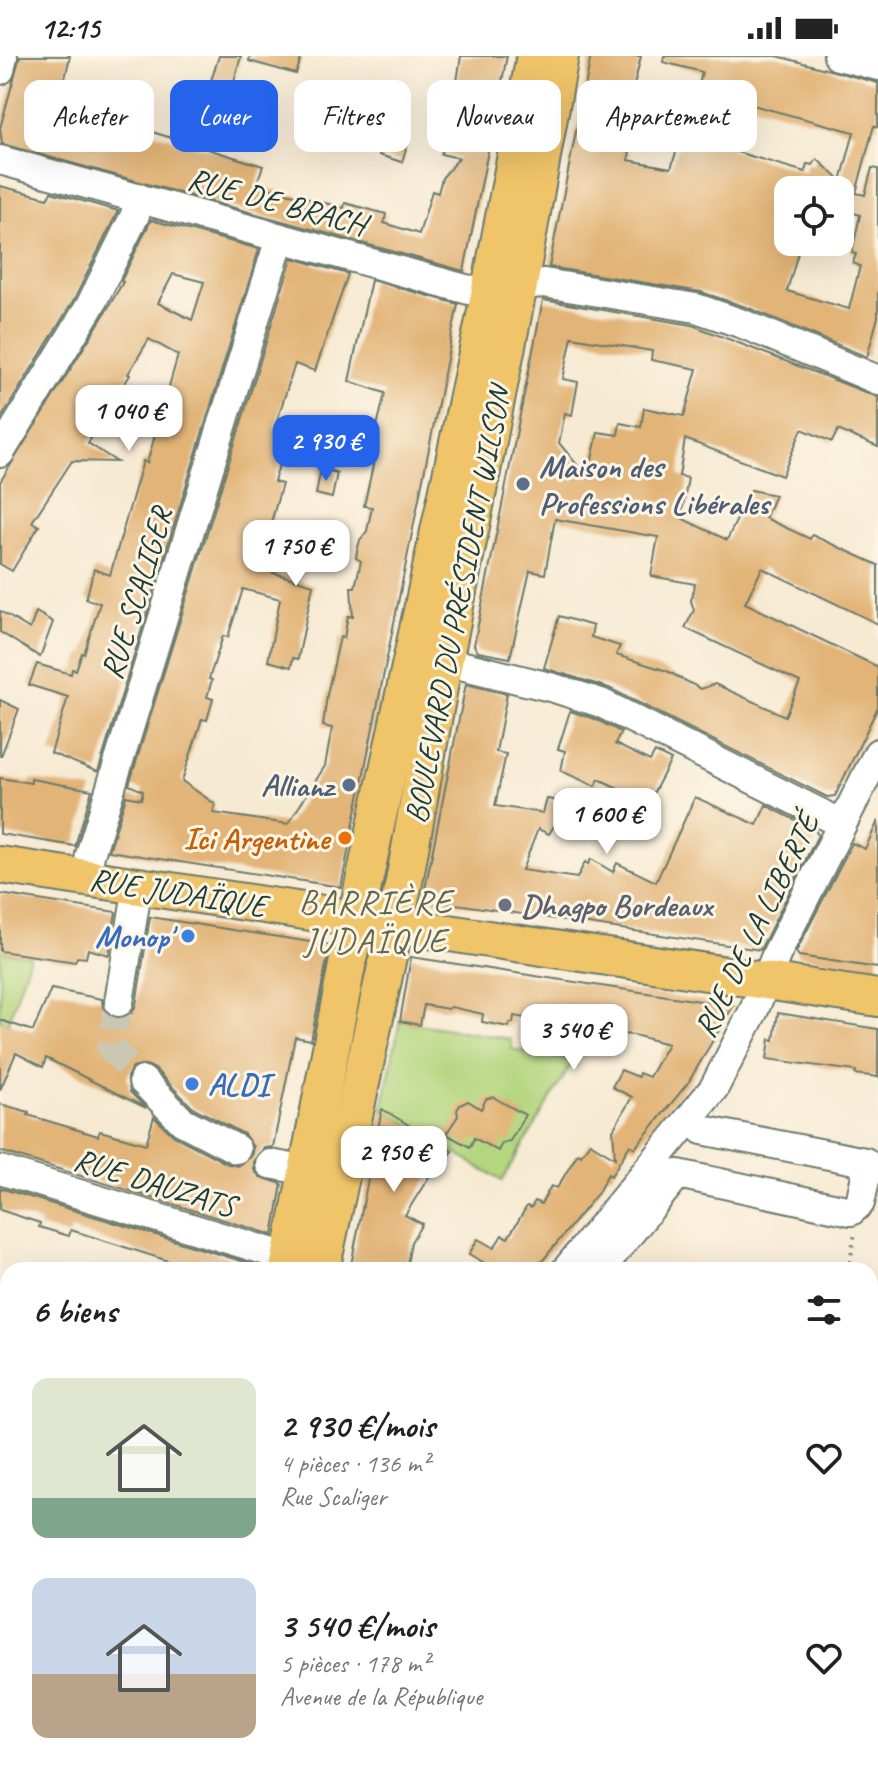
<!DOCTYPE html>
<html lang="fr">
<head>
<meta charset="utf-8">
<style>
  :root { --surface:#fff; --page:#f2f2f2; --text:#222; --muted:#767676; --accent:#2563eb }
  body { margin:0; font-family:Caveat,sans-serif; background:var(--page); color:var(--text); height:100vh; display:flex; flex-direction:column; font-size:30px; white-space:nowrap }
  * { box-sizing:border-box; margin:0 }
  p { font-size:26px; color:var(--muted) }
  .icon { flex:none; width:44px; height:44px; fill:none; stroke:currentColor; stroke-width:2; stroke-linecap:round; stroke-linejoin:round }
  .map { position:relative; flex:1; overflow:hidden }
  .details { position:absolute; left:0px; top:1206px; width:878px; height:514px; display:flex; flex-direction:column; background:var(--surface); border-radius:24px 24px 0 0; box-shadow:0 8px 32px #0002 }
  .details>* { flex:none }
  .banner { position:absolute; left:24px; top:24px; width:830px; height:72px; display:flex; gap:16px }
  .fabs { position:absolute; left:774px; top:120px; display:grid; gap:16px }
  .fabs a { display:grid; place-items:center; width:80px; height:80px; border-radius:16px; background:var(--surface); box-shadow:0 8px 32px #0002; font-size:40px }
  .price { position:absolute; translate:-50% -68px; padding:0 18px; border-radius:16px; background:#fff; color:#222; font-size:26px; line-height:52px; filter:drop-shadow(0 2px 4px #0008) }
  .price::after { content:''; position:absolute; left:50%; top:48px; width:24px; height:18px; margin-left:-12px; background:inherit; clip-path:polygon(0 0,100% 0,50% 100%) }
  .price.current { background:var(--accent); color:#fff }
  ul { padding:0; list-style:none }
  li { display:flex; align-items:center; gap:24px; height:200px; padding:0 32px }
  li span { display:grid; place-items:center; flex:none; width:224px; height:160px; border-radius:16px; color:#555 }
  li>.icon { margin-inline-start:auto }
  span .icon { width:96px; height:96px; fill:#fffc; stroke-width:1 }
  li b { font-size:34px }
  h2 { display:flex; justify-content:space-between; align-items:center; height:96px; padding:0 32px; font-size:34px }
  .pill { padding:0 28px; border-radius:16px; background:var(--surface); box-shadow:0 8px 32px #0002; font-size:28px; line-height:72px }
  .pill.current { background:var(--accent); color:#fff }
  .status { display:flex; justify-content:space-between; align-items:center; height:56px; padding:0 40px; background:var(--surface); direction:ltr }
  .status svg { height:22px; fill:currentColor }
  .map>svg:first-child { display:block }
</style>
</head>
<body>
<div class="status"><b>12:15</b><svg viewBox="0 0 49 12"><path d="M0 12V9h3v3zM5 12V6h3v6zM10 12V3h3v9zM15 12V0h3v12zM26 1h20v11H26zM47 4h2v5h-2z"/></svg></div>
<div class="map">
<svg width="878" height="1719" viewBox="0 0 878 1719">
  <rect width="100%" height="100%" fill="#fcf5e5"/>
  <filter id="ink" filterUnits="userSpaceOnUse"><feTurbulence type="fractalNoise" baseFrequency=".0125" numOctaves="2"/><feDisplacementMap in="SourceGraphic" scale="16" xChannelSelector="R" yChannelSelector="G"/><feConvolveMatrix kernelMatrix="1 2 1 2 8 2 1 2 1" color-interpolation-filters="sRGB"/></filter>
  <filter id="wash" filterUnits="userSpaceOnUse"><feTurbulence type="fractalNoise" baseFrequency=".006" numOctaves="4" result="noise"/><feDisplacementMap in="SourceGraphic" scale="32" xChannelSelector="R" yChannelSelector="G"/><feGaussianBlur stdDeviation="1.8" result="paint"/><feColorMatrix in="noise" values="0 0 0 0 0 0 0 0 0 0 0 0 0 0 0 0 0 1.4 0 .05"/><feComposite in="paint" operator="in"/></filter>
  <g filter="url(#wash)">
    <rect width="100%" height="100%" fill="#f7ead3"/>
    <g fill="#b4d67f" stroke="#6a8a5a" stroke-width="2">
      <path d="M 0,895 L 30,900 L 8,967 L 0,964 Z"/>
      <path d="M 400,965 L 510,983 L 512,993 L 573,1005 L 502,1125 L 382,1053 Z"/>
    </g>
    <g id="blocks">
      <g fill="#e2b477" fill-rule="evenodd">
        <path d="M 20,0 L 70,0 L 62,36 L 74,37 L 69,58 L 102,66 L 106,53 L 128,59 L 126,68 L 263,110 L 256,129 L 344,152 L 345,147 L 386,158 L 384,167 L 419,178 L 432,135 L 438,137 L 442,122 L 459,102 L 441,98 L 451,63 L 461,0 L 507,0 L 464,215 L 2,88 L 0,72 Z"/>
        <path d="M 219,0 L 241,0 L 230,40 L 208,34 Z"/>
        <path d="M 250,0 L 302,0 L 296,18 L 249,5 Z"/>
        <path d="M 591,0 L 641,0 L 619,94 L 630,96 L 628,104 L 671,112 L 688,59 L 692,60 L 702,16 L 663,6 L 664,0 L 777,0 L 878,27 L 878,71 L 874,70 L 873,73 L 856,137 L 865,139 L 872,112 L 878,113 L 878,261 L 867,301 L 749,252 L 701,236 L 549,211 ZM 741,46 L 854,76 L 841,125 L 817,103 L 813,109 L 807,108 L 805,116 L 730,94 ZM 788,134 L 840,134 L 840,174 L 846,175 L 851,156 L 860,159 L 852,197 L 856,198 L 853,207 L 860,210 L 849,253 L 787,235 L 801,186 L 788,186 Z"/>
        <path d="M 385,81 L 408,86 L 402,106 L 379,99 Z"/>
        <path d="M 0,130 L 48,142 L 51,136 L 118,155 L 75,242 L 0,364 Z"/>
        <path d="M 151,164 L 259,193 L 98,716 L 51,697 L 68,641 L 29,629 L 37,608 L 71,618 L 72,613 L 76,614 L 82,597 L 84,598 L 100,547 L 86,543 L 94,513 L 110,519 L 143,405 L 147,407 L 178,299 L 149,283 L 128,318 L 130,319 L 88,387 L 117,406 L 72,405 L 32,466 L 39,470 L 12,515 L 0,508 L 0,426 L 104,259 L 123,226 L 121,225 ZM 173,218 L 204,226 L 192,264 L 158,247 Z"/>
        <path d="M 292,202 L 348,218 L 315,315 L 295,308 L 275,371 L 289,375 L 274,426 L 282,428 L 258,512 L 313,529 L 298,603 L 293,602 L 291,611 L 268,605 L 280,543 L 243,533 L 228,581 L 223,580 L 209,623 L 212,624 L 207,641 L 213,643 L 207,664 L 202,663 L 182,725 L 215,748 L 213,757 L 288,768 L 325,710 L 332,672 L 323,670 L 327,639 L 340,581 L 344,582 L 348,560 L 353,561 L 351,531 L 355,531 L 361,505 L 356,502 L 357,495 L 360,484 L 367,475 L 372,451 L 364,450 L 374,405 L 369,404 L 385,337 L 349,325 L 371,224 L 458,248 L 341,831 L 109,795 L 126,740 L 141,743 L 143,735 L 129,729 Z"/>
        <path d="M 543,244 L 692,269 L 878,341 L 878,391 L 838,374 L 832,386 L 802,373 L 782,420 L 685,383 L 679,420 L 688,422 L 681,462 L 727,484 L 751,434 L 775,439 L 765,462 L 810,483 L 812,479 L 878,509 L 878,568 L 762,512 L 745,547 L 878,611 L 878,651 L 835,740 L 827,741 L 609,632 L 544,612 L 559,560 L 593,570 L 591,581 L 620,590 L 616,599 L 667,615 L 701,633 L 715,628 L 785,660 L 800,626 L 685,572 L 694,554 L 691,545 L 695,528 L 651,520 L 658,481 L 555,463 L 545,518 L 530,515 L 510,602 L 478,596 L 474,589 ZM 572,281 L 652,295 L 651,304 L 697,313 L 684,360 L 644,352 L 641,371 L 620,367 L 618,379 L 598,376 L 588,422 L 559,387 L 565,357 L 572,359 L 578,326 L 563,323 Z"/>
        <path d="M 321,412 L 337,417 L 332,442 L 316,438 Z"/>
        <path d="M 0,555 L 30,573 L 36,556 L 53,566 L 40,601 L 0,576 Z"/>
        <path d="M 466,628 L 507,638 L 496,696 L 506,698 L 495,750 L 543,757 L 547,743 L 568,747 L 549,778 L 538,773 L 522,814 L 577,822 L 585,806 L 588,808 L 591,803 L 613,816 L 617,807 L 656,826 L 695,741 L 757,769 L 766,749 L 815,774 L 818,779 L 760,894 L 423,843 Z"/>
        <path d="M 0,644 L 19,653 L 1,700 L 0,700 Z"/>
        <path d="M 570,655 L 595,663 L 621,676 L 615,688 L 650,705 L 655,696 L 671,704 L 646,751 L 630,745 L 633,739 L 599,723 L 595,730 L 561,715 L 565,695 L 558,693 Z"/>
        <path d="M 0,722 L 31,727 L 31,723 L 92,734 L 75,790 L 0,778 Z"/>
        <path d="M 878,765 L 878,912 L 799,900 L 796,896 L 852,787 L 865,793 Z"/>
        <path d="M 0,838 L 116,856 L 109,899 L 88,893 L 86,902 L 77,901 L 75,906 L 0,895 Z"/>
        <path d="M 150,861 L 330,889 L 311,984 L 295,981 L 273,1091 L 264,1092 L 254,1104 L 254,1114 L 260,1121 L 282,1128 L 273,1179 L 0,1095 L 0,1048 L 29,1056 L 28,1059 L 98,1080 L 100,1075 L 146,1088 L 154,1061 L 174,1080 L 228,1108 L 238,1110 L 251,1101 L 253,1091 L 244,1078 L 192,1051 L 155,1013 L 147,1009 L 132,1012 L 127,1021 L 130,1036 L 146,1052 L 46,1002 L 43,1011 L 16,997 L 0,1034 L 0,964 L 33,975 L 51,933 L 102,943 L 103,953 L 116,963 L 124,962 L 132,957 L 136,949 Z"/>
        <path d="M 411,901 L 733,950 L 688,1027 L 635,1092 L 630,1089 L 611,1120 L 608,1118 L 597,1138 L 535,1214 L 497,1214 L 469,1198 L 478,1183 L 494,1192 L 502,1179 L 508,1182 L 527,1150 L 531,1152 L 535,1145 L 541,1148 L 551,1130 L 557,1132 L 578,1097 L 581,1099 L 590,1087 L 615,1102 L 613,1074 L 632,1041 L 612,1031 L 621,1014 L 638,1021 L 639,1017 L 649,1021 L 668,988 L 634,979 L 585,975 L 555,965 L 552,967 L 514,960 L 513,967 L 510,967 L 509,971 L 482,966 L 483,958 L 451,951 L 448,953 L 424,949 L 420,969 L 400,965 Z"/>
        <path d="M 778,957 L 878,973 L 878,1021 L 855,1018 L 856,1015 L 767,1003 L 770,983 L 774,984 Z"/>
        <path d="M 493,1041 L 525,1059 L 510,1085 L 502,1087 L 498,1095 L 474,1082 L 470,1091 L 446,1078 L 458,1060 L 457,1054 L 460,1049 L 468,1045 L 481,1053 L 486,1043 Z"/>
        <path d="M 382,1053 L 452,1095 L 439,1113 L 435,1111 L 405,1159 L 422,1168 L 411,1186 L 406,1214 L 350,1214 Z"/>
        <path d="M 0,1132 L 258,1210 L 258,1214 L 197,1214 L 71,1174 L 69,1180 L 39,1171 L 40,1167 L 0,1154 Z"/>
      </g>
    </g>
  </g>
  <g filter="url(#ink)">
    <use href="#blocks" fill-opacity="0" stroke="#6b7a6c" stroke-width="2"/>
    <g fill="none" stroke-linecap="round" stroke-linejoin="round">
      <path stroke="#ccc7b3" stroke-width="28" stroke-dasharray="28 14" stroke-linecap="butt" d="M 119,946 L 111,992 L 143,1025"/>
      <defs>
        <g id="minor">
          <path d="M 838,0 L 878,10"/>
          <path d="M 0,14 L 3,0"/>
          <path d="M 0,104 L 469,234 L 544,227 L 696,252 L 743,268 L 878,324"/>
          <path d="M 0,397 L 90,250 L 135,159 L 139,142"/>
          <path d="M 444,605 L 554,632 L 601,647 L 842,768"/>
          <path d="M 86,822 L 90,799 L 280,182"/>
          <path d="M 119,946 L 138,829"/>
          <path d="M 143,1025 L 182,1065 L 236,1093"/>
          <path d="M 270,1108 L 308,1115"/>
          <path d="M 0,1114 L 290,1202"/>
          <path d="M 566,1214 L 714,1032 L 754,954 L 777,897 L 878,697"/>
          <path d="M 600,1214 L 678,1118 L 851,1155 L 860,1147 L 868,1110 L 865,1106 L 702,1074 L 691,1062"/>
          <path d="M 0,1275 L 8,1276"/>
          <path d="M 0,1482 L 8,1482"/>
          <path d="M 870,1648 L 878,1652"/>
          <path d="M 0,1657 L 8,1652"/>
          <path d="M 219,1712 L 253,1719"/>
        </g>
        <g id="major">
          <path d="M 0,809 L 878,942"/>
          <path d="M 288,1214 L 356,863 L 484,265 L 535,0"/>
          <path d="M 321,1214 L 404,826 L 440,626 L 519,229 L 560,0"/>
          <path d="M 191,1719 L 193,1712"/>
          <path d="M 217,1719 L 218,1712"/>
        </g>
      </defs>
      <use href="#minor" stroke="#6b7a6c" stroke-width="32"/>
      <use href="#major" stroke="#6b7a6c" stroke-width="40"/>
      <g stroke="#6b7a6c" stroke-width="4" stroke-dasharray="2 6" stroke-linecap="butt">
        <path d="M 851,1214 L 850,1206 L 855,1177"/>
        <path d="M 870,1220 L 878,1221"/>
        <path d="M 870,1499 L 878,1501"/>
      </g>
      <use href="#minor" stroke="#fff" stroke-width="28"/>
      <use href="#major" stroke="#f0c469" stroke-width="36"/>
    </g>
  </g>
  <g fill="#5c6f8a" stroke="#fcf5e5" stroke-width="3">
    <circle cx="523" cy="428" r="8"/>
    <circle cx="349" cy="729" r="8"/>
  </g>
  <circle fill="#e8710a" stroke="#fcf5e5" stroke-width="3" cx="345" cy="782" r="8"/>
  <circle fill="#6b7280" stroke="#fcf5e5" stroke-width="3" cx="505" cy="849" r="8"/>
  <g fill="#3f7fe0" stroke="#fcf5e5" stroke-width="3">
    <circle cx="188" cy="880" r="8"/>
    <circle cx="192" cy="1028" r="8"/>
  </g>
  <g text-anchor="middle" stroke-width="6" stroke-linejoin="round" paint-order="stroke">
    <g font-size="32" fill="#1f3d34" stroke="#fcf5e5">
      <text transform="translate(277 145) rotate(15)" y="11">RUE DE BRACH</text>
      <text transform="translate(136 537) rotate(-73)" y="11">RUE SCALIGER</text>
      <text transform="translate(457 549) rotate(-79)" y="11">BOULEVARD DU PRÉSIDENT WILSON</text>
      <text transform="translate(178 836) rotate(9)" y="11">RUE JUDAÏQUE</text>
      <text transform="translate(756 869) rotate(-64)" y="11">RUE DE LA LIBERTÉ</text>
      <text transform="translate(155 1126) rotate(17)" y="11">RUE DAUZATS</text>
    </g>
    <g font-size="32" font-weight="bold" fill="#4e5e75" stroke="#fcf5e5" text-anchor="start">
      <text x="539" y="421">Maison des<tspan x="539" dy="37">Professions Libérales</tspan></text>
      <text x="333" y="740" text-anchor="end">Allianz</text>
    </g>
    <g font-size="32" font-weight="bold" fill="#c56008" stroke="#fcf5e5" text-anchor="end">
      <text x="329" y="793">Ici Argentine</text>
    </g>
    <g font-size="32" font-weight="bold" fill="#5b616d" stroke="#fcf5e5" text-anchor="start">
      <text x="521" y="860">Dhagpo Bordeaux</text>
    </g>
    <g font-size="32" font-weight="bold" fill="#366cbe" stroke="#fcf5e5" text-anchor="end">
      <text x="172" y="891">Monop'</text>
      <text x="208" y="1039" text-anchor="start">ALDI</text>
    </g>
    <g font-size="34" letter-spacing="2" fill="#63674b" stroke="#fcf5e5">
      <text x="376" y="857">BARRIÈRE<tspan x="376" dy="39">JUDAÏQUE</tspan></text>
    </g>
  </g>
</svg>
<div class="fabs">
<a><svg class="icon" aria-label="locate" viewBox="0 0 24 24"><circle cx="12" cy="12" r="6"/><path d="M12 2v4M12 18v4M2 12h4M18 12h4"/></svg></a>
</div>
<b class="price" style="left:129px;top:397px">1 040 €</b>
<b class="price current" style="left:326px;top:427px">2 930 €</b>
<b class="price" style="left:296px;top:532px">1 750 €</b>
<b class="price" style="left:607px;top:800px">1 600 €</b>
<b class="price" style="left:574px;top:1016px">3 540 €</b>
<b class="price" style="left:394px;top:1138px">2 950 €</b>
<div class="banner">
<a class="pill">Acheter</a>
<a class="pill current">Louer</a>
<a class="pill">Filtres</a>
<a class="pill">Nouveau</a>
<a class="pill">Appartement</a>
</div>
<section class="details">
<h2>6 biens<svg class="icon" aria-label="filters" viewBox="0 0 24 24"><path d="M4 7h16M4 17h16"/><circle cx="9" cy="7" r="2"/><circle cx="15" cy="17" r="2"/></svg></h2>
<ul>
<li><span style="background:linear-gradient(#dfe7d0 75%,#7fa58c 0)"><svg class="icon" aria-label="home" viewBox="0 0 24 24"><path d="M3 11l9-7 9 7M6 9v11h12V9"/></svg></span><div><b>2 930 €/mois</b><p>4 pièces · 136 m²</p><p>Rue Scaliger</p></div><svg class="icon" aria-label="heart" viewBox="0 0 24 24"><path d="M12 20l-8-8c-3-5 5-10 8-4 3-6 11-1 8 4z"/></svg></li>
<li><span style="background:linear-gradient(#c9d6e8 60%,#b9a48a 0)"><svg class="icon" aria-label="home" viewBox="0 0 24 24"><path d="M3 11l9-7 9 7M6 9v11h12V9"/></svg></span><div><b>3 540 €/mois</b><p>5 pièces · 178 m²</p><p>Avenue de la République</p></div><svg class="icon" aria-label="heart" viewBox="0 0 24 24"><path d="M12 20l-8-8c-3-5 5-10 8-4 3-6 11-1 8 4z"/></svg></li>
</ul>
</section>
</div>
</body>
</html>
